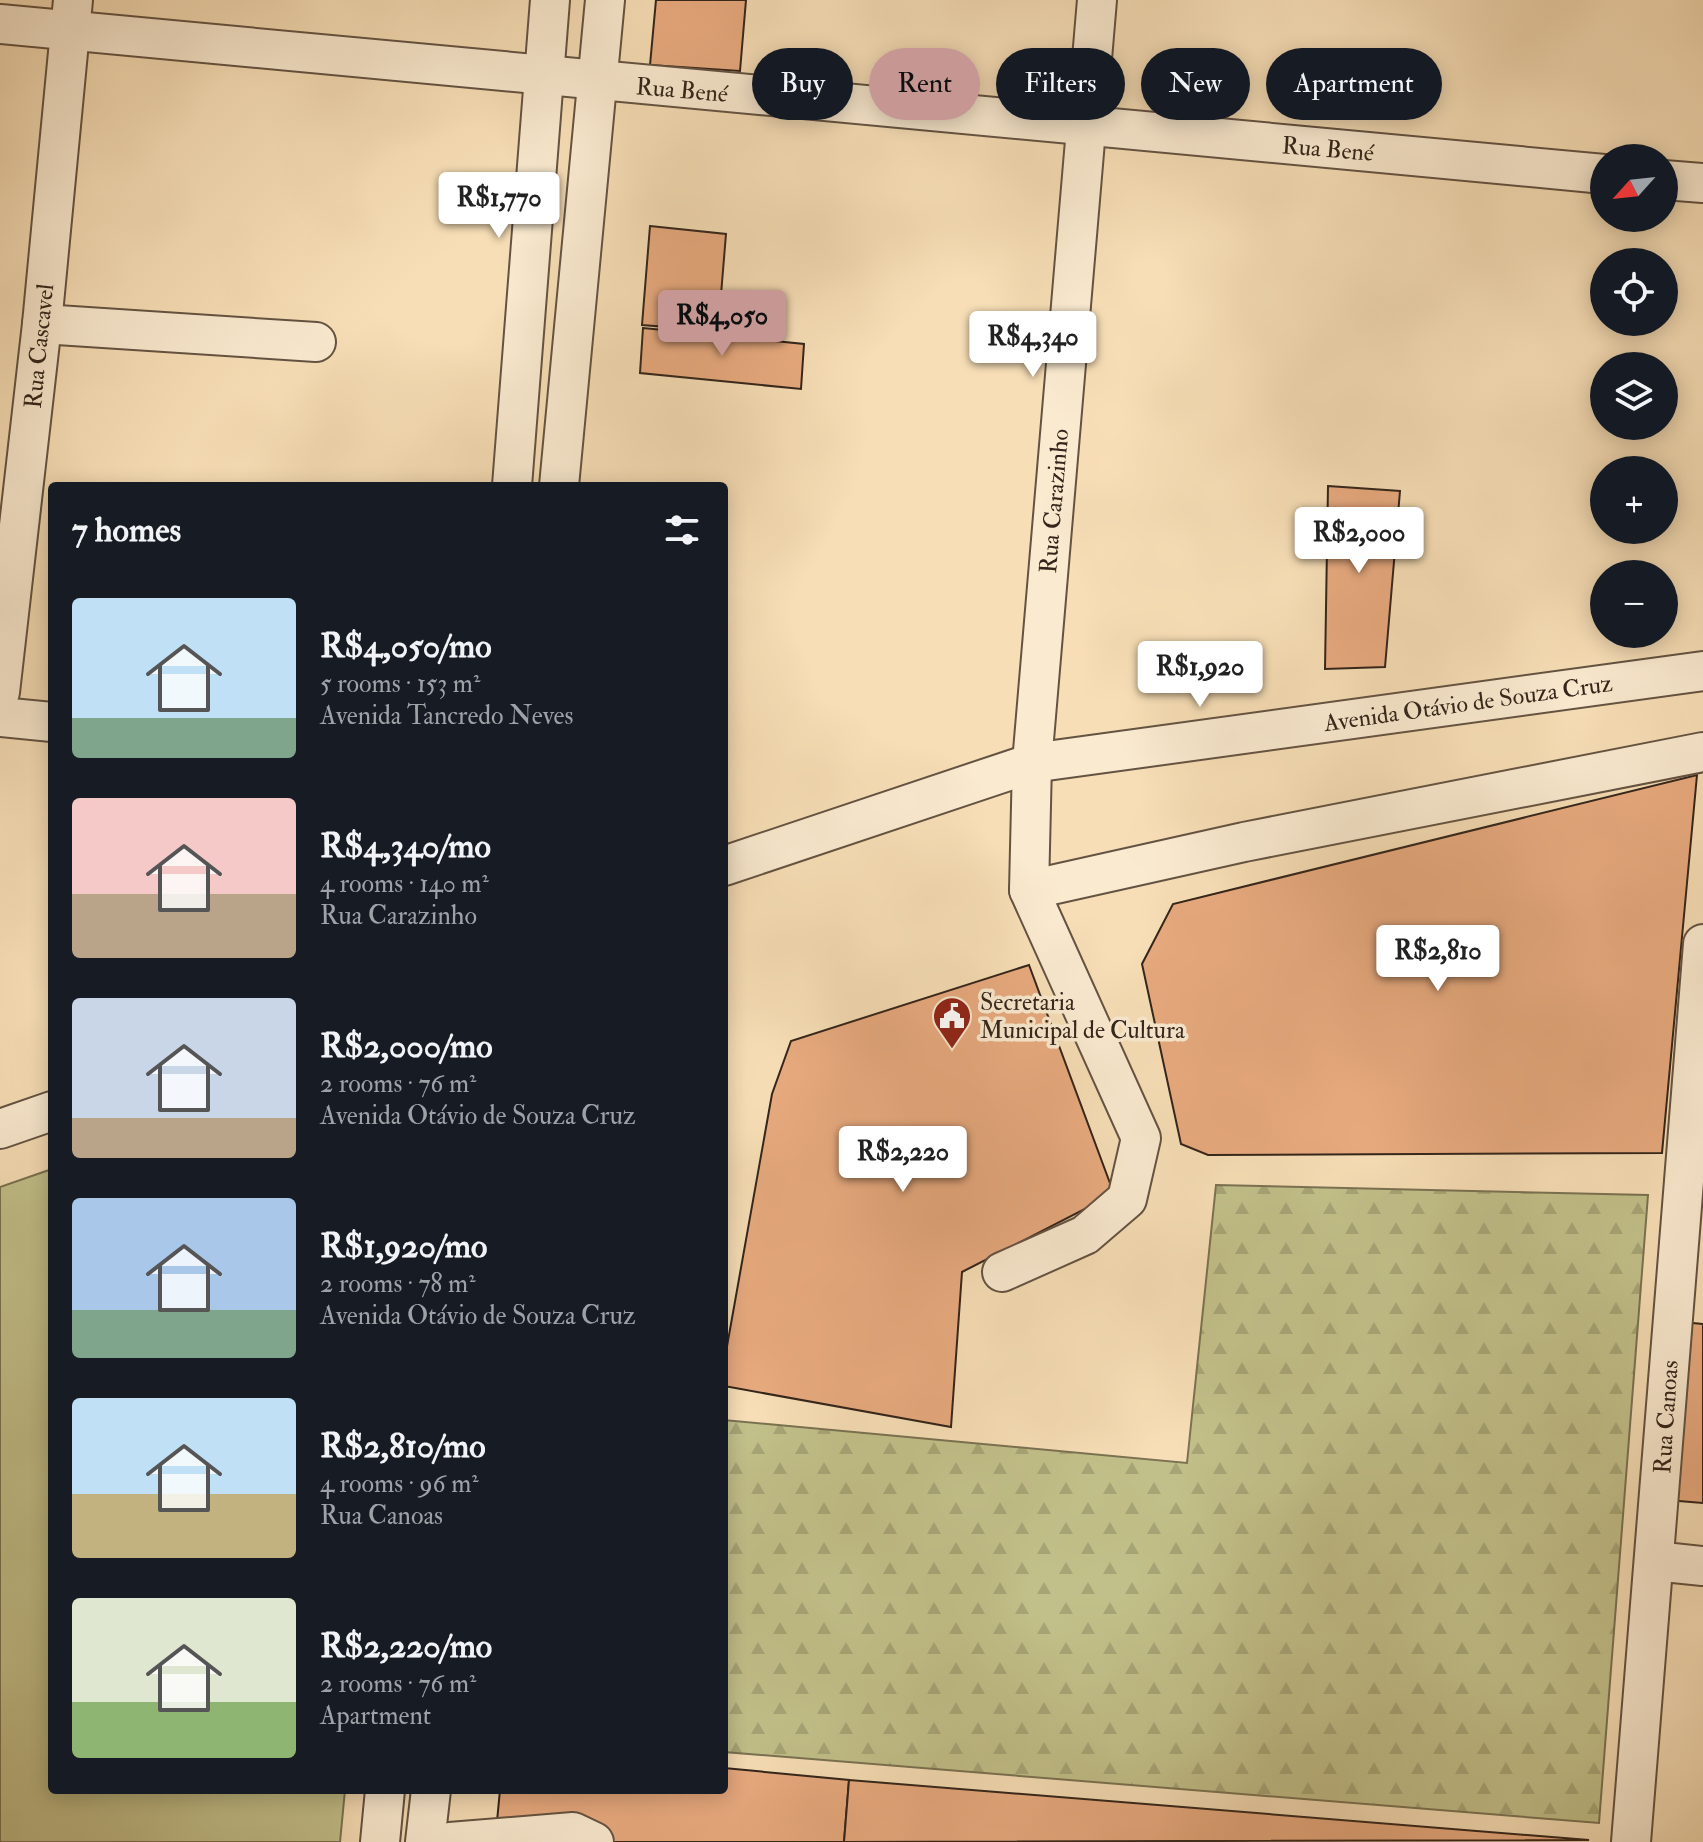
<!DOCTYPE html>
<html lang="en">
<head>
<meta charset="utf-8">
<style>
  :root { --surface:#171b24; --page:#20242c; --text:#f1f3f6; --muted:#9ea1a6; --accent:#c59692 }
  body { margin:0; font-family:"IM FELL Double Pica",serif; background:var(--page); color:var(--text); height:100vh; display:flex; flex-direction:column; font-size:30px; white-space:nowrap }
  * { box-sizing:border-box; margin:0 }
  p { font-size:26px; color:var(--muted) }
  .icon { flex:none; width:44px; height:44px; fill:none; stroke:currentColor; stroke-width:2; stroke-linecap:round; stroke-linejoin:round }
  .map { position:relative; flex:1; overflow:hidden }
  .side { position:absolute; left:48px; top:482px; width:680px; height:1312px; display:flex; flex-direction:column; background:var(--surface); border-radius:8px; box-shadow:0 4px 20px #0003 }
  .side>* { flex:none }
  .hud { position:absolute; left:752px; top:48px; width:760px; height:72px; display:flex; gap:16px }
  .needle { width:52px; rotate:243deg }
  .controls { position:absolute; left:1590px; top:144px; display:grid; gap:16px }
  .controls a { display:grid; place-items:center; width:88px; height:88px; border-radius:50%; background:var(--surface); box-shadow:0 4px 20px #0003; font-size:40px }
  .price { position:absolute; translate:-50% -68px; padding:0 18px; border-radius:8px; background:#fff; color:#222; font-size:26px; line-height:52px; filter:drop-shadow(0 2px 4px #0008) }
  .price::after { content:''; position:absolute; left:50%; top:48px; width:24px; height:18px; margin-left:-12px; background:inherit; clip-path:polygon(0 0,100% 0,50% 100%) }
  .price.active { background:var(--accent); color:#111 }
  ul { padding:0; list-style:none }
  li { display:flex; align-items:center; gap:24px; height:200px; padding:0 24px }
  li span { display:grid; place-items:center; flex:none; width:224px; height:160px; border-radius:8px; color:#555 }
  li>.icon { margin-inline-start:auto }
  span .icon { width:96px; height:96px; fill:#fffc; stroke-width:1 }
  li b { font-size:34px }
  h2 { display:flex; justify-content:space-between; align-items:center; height:96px; padding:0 24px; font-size:34px }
  .tag { padding:0 28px; border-radius:36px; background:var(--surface); box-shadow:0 4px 20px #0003; font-size:28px; line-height:72px }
  .tag.active { background:var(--accent); color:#111 }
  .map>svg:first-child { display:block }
</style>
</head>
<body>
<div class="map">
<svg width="1703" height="1842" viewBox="0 0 1703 1842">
  <defs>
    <pattern id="forest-firs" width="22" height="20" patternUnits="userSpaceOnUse" patternTransform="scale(2)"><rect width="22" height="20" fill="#c2c08a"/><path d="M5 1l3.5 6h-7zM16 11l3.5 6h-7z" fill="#a7a576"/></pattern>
  </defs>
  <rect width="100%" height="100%" fill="#f7deb6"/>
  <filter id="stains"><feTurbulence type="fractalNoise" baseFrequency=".0025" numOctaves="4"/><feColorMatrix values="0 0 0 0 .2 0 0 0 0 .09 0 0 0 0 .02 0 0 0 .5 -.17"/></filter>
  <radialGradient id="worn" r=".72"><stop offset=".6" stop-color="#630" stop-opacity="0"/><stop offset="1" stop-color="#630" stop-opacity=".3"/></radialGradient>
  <path fill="url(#forest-firs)" stroke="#7a7252" stroke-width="2" d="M 1216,1185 L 1648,1195 L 1599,1823 L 724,1752 L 724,1420 L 1187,1463 Z"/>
  <path fill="#c2c08a" stroke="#7a7252" stroke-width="2" d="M 52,1169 L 52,1790 L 345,1790 L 340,1842 L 0,1842 L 0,1187 Z"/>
  <g fill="#e8aa7f" stroke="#33251b" stroke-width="2">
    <path d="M 656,0 L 746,0 L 740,71 L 650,65 Z"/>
    <path d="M 650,226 L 726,234 L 718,331 L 642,325 Z"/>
    <path d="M 643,328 L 804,344 L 801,389 L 640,373 Z"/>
    <path d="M 1328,486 L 1400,491 L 1385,667 L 1325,669 Z"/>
    <path d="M 1697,775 L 1662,1153 L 1208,1155 L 1181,1144 L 1142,964 L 1173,904 Z"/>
    <path d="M 1029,965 L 1114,1194 L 962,1272 L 951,1427 L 724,1386 L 724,1363 L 772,1094 L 791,1041 Z"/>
    <path d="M 1682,1322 L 1703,1324 L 1703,1503 L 1667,1500 Z"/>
    <path d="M 724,1768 L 849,1780 L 844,1842 L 495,1842 L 500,1790 L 724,1790 Z"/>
    <path d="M 849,1780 L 1589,1840 L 844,1842 Z"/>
  </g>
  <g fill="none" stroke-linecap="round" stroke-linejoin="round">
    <defs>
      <g id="minor">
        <path d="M 0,24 L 1604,174"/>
        <path d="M 1664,180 L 1703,183"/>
        <path d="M 42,324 L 316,342"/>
        <path d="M 512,486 L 550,0"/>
        <path d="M 559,486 L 605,0"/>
        <path d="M 0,692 L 42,324 L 73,0"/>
        <path d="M 0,717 L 52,722"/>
        <path d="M 724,866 L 1032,763 L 1703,671"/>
        <path d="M 1029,890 L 1244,842 L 1703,752"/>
        <path d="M 0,1129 L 52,1111"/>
        <path d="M 1002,1272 L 1085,1235 L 1127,1199 L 1141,1138 L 1029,890 L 1032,763 L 1097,0"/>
        <path d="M 1654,1561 L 1703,1566"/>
        <path d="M 380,1842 L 385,1790"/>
        <path d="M 425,1842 L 431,1790"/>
        <path d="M 450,1842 L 573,1832 L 594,1842"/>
        <path d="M 1631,1842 L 1703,944"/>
      </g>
    </defs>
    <use href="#minor" stroke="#645342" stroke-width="42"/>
    <use href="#minor" stroke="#faead0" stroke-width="38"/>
  </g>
  <defs>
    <symbol id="civic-pin" viewBox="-11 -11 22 30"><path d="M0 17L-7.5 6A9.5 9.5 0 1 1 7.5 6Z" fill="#8f2418" stroke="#faead0"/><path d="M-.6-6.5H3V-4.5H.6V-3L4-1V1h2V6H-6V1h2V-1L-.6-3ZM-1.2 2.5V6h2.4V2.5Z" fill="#fff"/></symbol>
  </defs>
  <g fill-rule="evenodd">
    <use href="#civic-pin" x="930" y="994" width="44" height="60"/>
  </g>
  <g text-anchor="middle" stroke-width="7" stroke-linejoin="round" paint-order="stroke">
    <g font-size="24" fill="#33251b" stroke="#faead0">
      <text transform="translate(682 90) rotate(5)" y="8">Rua Bené</text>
      <text transform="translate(1328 149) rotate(5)" y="8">Rua Bené</text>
      <text transform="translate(39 346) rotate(-84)" y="8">Rua Cascavel</text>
      <text transform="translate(1054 501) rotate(-85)" y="8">Rua Carazinho</text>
      <text transform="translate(1468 703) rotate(-8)" y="8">Avenida Otávio de Souza Cruz</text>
      <text transform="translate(1666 1417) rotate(-86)" y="8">Rua Canoas</text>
    </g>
    <g font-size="24" fill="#33251b" stroke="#faead0" text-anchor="start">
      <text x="980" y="1010">Secretaria<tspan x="980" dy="28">Municipal de Cultura</tspan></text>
    </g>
  </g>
  <rect width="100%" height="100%" filter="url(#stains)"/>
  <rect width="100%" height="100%" fill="url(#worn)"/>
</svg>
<div class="controls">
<a><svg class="needle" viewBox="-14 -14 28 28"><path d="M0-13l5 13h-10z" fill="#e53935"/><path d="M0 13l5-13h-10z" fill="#9ea1a6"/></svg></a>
<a><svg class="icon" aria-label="locate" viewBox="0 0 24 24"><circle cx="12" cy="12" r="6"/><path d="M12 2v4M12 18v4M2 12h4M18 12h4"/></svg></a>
<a><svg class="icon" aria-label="layers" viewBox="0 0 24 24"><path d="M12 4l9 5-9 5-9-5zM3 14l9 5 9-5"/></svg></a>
<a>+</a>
<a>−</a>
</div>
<b class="price" style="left:499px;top:240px">R$1,770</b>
<b class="price active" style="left:722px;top:358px">R$4,050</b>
<b class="price" style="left:1033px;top:379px">R$4,340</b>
<b class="price" style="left:1359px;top:575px">R$2,000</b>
<b class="price" style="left:1200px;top:709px">R$1,920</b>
<b class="price" style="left:1438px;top:993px">R$2,810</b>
<b class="price" style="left:903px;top:1194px">R$2,220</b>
<div class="hud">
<a class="tag">Buy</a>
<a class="tag active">Rent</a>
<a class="tag">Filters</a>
<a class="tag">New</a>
<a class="tag">Apartment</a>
</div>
<section class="side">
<h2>7 homes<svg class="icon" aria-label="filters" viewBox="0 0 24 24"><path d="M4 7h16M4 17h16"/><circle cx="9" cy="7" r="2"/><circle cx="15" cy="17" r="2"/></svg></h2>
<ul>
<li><span style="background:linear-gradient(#bfe0f5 75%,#7fa58c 0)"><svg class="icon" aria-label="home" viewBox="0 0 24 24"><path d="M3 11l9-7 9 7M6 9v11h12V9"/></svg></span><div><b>R$4,050/mo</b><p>5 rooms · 153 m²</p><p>Avenida Tancredo Neves</p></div></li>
<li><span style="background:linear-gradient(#f6c9c9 60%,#b9a48a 0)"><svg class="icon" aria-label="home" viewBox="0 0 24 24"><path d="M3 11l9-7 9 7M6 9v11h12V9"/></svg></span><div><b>R$4,340/mo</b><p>4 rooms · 140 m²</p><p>Rua Carazinho</p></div></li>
<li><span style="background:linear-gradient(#c9d6e8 75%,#b9a48a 0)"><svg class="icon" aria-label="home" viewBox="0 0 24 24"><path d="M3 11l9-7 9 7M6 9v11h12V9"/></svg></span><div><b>R$2,000/mo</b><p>2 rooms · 76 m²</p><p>Avenida Otávio de Souza Cruz</p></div></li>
<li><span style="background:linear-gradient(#a9c7e8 70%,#7fa58c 0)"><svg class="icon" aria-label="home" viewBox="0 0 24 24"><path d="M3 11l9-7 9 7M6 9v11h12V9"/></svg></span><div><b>R$1,920/mo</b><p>2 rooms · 78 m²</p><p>Avenida Otávio de Souza Cruz</p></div></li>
<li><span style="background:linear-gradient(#bfe0f5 60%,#c2b280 0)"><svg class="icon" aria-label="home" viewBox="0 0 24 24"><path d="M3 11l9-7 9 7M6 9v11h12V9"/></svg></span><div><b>R$2,810/mo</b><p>4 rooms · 96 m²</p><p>Rua Canoas</p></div></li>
<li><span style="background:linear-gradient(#dfe7d0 65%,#8fb573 0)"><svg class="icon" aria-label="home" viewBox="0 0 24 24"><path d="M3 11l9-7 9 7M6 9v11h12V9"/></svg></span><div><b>R$2,220/mo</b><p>2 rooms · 76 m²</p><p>Apartment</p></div></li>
</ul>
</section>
</div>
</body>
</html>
